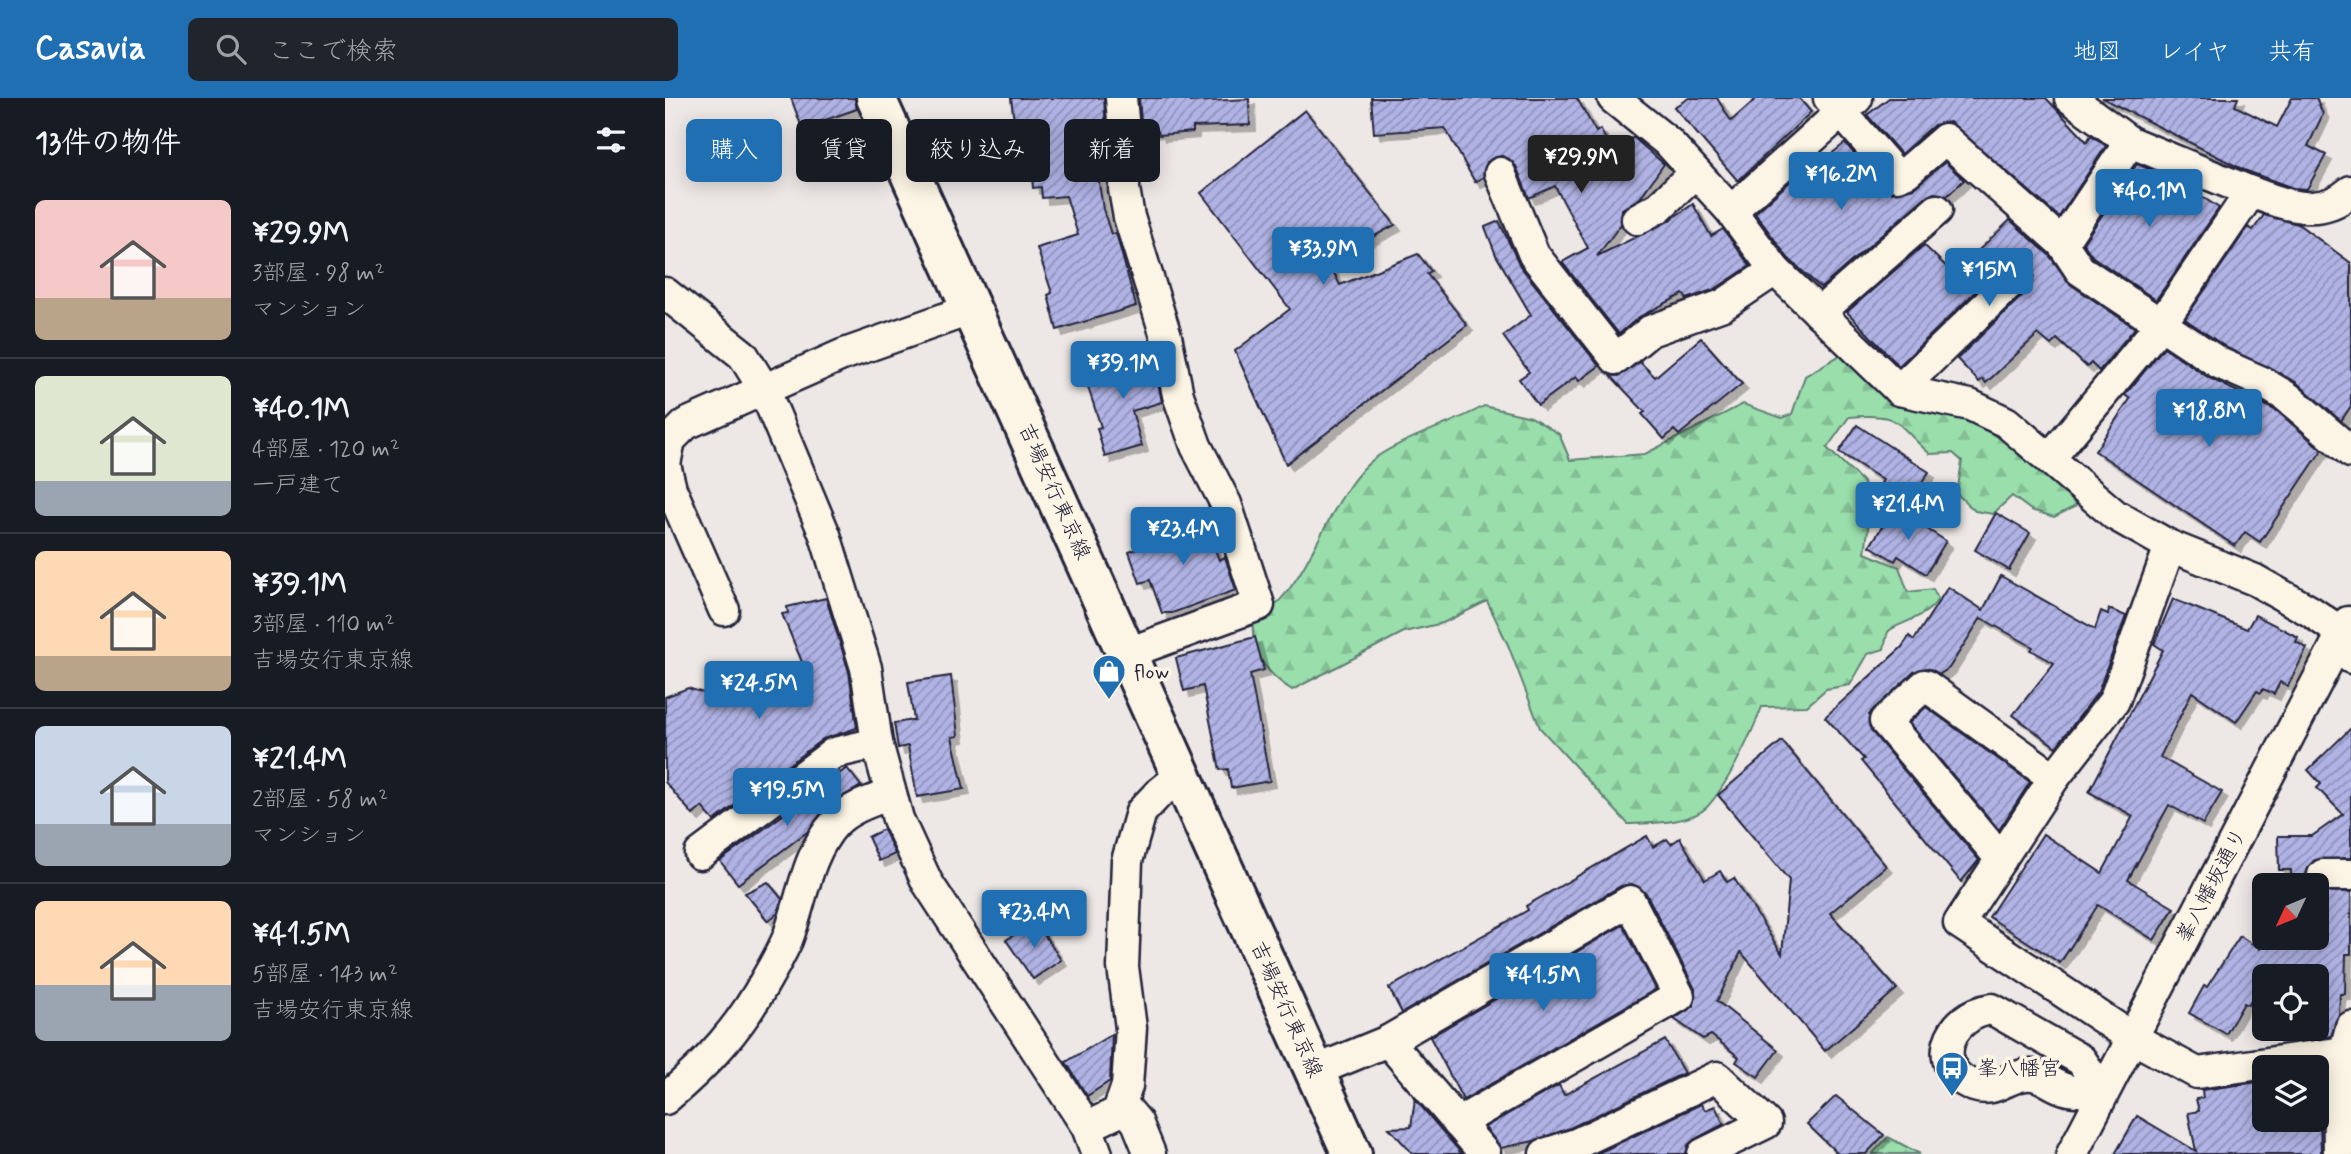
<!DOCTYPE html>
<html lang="ja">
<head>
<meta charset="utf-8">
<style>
  :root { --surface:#171b24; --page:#20242c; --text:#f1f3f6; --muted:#9ea1a6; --line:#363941; --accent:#1f6fb2 }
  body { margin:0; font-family:Mynerve,"Klee One",sans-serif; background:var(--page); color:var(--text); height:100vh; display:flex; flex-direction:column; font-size:26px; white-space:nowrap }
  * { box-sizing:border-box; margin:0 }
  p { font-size:23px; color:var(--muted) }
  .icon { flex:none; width:38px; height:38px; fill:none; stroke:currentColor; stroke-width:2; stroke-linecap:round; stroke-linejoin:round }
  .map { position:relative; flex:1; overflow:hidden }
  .sheet { display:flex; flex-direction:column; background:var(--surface); width:665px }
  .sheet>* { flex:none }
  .banner { position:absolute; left:21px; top:21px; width:665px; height:63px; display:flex; gap:14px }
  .needle { width:46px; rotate:226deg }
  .buttons { position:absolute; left:1587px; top:775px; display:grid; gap:14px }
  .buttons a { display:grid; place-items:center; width:77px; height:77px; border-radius:10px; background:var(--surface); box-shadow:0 4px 18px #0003; font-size:35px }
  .price { position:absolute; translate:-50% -60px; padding:0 16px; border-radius:7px; background:var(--accent); color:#fff; font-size:23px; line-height:46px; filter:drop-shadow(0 2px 4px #0008) }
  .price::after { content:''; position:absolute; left:50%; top:42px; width:21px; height:16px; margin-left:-10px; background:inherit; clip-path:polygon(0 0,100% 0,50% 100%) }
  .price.on { background:#222; color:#fff }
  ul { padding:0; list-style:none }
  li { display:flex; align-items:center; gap:21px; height:175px; padding:0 35px }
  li+li { border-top:2px solid var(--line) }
  li span { display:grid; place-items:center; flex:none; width:196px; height:140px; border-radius:10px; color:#555 }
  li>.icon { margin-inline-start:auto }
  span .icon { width:84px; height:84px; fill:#fffc; stroke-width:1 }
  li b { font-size:30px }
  h2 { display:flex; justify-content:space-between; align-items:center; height:84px; padding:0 35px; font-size:30px }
  .chip { padding:0 24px; border-radius:10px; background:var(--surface); box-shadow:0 4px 18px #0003; font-size:24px; line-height:63px }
  .chip.on { background:var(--accent); color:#fff }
  header { display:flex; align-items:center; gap:42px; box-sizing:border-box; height:98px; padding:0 35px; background:var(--accent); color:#fff }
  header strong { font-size:33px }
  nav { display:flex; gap:38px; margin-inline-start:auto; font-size:24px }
  .search { width:490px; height:63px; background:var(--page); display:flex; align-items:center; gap:18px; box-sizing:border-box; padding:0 24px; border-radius:10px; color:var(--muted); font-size:26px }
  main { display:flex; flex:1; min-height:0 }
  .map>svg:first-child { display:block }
</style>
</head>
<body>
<header>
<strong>Casavia</strong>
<div class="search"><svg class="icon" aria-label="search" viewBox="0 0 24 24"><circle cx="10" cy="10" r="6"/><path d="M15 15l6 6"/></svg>ここで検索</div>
<nav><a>地図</a><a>レイヤ</a><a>共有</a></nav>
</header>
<main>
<section class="sheet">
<h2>13件の物件<svg class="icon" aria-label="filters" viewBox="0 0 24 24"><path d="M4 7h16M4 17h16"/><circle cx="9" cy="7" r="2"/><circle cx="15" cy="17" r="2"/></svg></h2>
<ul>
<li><span style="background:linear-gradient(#f6c9c9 70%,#b9a48a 0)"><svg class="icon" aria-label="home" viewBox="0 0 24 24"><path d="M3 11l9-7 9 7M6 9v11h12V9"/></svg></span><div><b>¥29.9M</b><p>3部屋 · 98 m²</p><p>マンション</p></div></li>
<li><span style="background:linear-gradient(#dfe7d0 75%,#9aa5b1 0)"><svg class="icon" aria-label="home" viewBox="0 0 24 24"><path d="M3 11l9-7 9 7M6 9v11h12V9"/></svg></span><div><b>¥40.1M</b><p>4部屋 · 120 m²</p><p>一戸建て</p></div></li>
<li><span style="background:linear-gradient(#ffd9b3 75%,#b9a48a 0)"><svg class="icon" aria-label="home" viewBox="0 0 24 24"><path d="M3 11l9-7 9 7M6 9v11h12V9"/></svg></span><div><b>¥39.1M</b><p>3部屋 · 110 m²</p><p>吉場安行東京線</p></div></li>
<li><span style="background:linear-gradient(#c9d6e8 70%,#9aa5b1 0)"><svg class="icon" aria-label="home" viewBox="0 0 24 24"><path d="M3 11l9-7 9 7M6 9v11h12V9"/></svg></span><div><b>¥21.4M</b><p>2部屋 · 58 m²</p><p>マンション</p></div></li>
<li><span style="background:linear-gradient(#ffd9b3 60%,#9aa5b1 0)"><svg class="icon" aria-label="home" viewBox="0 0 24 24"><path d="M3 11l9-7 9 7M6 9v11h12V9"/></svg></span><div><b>¥41.5M</b><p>5部屋 · 143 m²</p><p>吉場安行東京線</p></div></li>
</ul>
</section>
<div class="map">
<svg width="1686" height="1056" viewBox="0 0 1686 1056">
  <defs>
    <pattern id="forest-firs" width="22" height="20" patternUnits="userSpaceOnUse" patternTransform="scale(1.75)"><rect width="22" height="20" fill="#99deab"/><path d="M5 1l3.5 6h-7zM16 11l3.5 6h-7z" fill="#84be94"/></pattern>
    <pattern id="building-hatch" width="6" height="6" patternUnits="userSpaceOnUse" patternTransform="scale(1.75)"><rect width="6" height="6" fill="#b0b3e4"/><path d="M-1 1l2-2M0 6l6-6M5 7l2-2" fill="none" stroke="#8f91ba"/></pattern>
    <filter id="shadow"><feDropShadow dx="6" dy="6" stdDeviation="0" flood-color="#0004"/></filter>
  </defs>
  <rect width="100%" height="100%" fill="#ede8e5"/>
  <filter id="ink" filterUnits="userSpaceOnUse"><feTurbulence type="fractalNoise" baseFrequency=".0143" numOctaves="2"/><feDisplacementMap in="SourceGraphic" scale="14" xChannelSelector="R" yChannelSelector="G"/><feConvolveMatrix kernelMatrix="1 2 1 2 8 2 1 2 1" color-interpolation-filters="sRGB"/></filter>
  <g filter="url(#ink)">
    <g fill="url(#forest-firs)" stroke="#5e8073" stroke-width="2">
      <path d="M 1179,255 L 1335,334 L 1374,372 L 1394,383 L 1411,408 L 1389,419 L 1366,412 L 1347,398 L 1328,416 L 1310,413 L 1292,396 L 1297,363 L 1288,355 L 1265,356 C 1230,325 1236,314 1184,319 L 1162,350 L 1197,383 L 1207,400 L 1200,455 L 1234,469 L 1243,494 L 1268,491 L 1273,501 C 1261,522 1227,526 1223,534 C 1221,539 1220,546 1219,551 L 1203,556 L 1185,587 L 1161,591 L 1142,608 L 1097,609 C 1086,637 1062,688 1042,709 C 1025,726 986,725 963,726 L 875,630 L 843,547 L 822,503 L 778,525 L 739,534 L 627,592 C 599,575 583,549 589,516 C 598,512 611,508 617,500 C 649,464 668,398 704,365 C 729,342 787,327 819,308 L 866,319 L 894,336 L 905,362 L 980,356 L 1078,306 L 1117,320 L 1127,316 L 1140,278 Z"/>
      <path d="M 1223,1039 L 1255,1056 L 1207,1056 Z"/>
    </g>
    <g fill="url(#building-hatch)" stroke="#22223b" stroke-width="2" filter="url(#shadow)">
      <path d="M 126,0 L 190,0 L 192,11 L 137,30 Z"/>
      <path d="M 346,0 L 439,0 L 442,49 L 435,49 L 439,77 L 433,78 L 438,111 L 446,136 L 451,135 L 471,208 L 392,232 L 383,197 L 387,195 L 372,150 L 413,137 L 401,98 L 377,100 L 376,89 L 368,90 L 365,53 L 359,54 L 357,37 L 351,38 Z"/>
      <path d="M 474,0 L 524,0 L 525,4 L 584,1 L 585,27 L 528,29 L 528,34 L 494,37 L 493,33 L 477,35 Z"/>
      <path d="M 706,0 L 912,0 L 931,34 L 935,31 L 952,60 L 968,39 L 999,66 L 975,100 L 957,111 L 956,126 L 932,158 L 1002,124 L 1028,106 L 1046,138 L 1058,131 L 1085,168 L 1050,191 L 1022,201 L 1018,196 L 974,219 L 954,236 L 897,164 L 923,150 L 890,88 L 864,100 L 851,68 L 837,58 L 822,64 L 818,79 L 810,84 L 780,30 L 709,35 Z"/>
      <path d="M 1024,0 L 1052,0 L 1066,23 L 1092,0 L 1134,0 L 1146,14 L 1073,83 L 1009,9 Z"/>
      <path d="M 1224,0 L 1381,0 L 1422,44 L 1426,37 L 1441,48 L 1394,119 L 1285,24 L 1269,27 L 1236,56 L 1202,17 Z"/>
      <path d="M 1437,0 L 1573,0 L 1570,8 L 1612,29 L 1627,0 L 1651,0 L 1658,16 L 1643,48 L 1661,57 L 1642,91 L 1628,90 L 1579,72 Z"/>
      <path d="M 640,12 L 730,127 L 663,163 L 675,187 L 753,156 L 766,173 L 762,176 L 802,227 L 621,366 L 570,253 L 625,211 L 536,95 Z"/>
      <path d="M 1180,45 L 1219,89 L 1227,95 L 1249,90 L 1280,64 L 1299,82 L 1282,98 L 1269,95 L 1260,99 L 1156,190 L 1123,160 L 1090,115 L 1146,65 L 1150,69 Z"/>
      <path d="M 1472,66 L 1515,84 L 1554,110 L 1491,202 L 1428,159 L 1418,145 Z"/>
      <path d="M 1599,117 L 1633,126 L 1686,165 L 1686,308 L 1676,323 L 1631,284 L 1562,250 L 1520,221 L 1583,129 L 1588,132 Z"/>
      <path d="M 1345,122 L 1384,157 L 1405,186 L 1470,230 L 1434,273 L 1426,265 L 1422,269 L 1392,241 L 1386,247 L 1373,236 L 1321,285 L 1318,281 L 1314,284 L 1292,261 L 1365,190 L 1369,173 L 1356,161 L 1340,165 L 1234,268 L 1182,214 L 1259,147 L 1289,176 Z"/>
      <path d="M 834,123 L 855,168 L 934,268 L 914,283 L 911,279 L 873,307 L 854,281 L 864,274 L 838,238 L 866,217 L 831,157 L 820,129 Z"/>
      <path d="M 1036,240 L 1077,286 L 1014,337 L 1009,332 L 999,341 L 977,316 L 980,314 L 945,277 L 954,278 L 975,264 L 990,279 Z"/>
      <path d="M 1499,249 L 1544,280 L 1612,313 L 1657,352 L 1595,444 L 1580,434 L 1570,448 L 1430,353 L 1465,301 L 1460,297 Z"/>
      <path d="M 487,256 L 497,304 L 467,313 L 477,348 L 440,359 L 432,330 L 436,329 L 419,277 Z"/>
      <path d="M 1192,327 L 1264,374 L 1242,408 L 1213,390 L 1218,382 L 1174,354 Z"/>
      <path d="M 1229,410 L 1281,443 L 1261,476 L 1233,458 L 1230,463 L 1205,448 Z"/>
      <path d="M 1331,415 L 1365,435 L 1344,472 L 1310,452 Z"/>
      <path d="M 538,417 L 554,462 L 560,459 L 571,492 L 507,515 L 497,515 L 485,482 L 475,485 L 464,454 L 490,444 L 487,436 Z"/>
      <path d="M 1336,478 L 1430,531 L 1436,513 L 1443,516 L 1444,511 L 1461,518 L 1433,594 L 1391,649 L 1348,617 L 1389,565 L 1366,552 L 1368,549 L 1316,520 L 1284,570 L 1275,576 L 1262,570 L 1249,574 L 1204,617 L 1207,634 L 1314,762 L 1296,784 L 1196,663 L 1199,661 L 1160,619 L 1237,549 L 1244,538 L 1249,542 L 1283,489 L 1318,512 Z"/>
      <path d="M 161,500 L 184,574 L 192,630 L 158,641 L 49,723 L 37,709 L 28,717 L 0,684 L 0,599 L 23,590 L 45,597 L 52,605 L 142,576 L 117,516 L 123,515 L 122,509 Z"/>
      <path d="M 1508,501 L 1582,531 L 1590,517 L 1633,539 L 1631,544 L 1642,550 L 1623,588 L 1615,584 L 1609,596 L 1598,591 L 1596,595 L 1592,593 L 1571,624 L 1527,594 L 1495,659 L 1557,694 L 1538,726 L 1504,707 L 1463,782 L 1509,810 L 1489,842 L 1433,807 L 1395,865 L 1324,819 L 1378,736 L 1437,775 L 1468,718 L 1424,694 L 1498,552 L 1489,546 Z"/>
      <path d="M 590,539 L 599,572 L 585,576 L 605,683 L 566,690 L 563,671 L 555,672 L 538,588 L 519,593 L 511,560 Z"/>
      <path d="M 286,578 L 293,638 L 287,639 L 299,691 L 252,699 L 243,648 L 233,650 L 229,625 L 249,622 L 243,584 Z"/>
      <path d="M 1261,609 L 1365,684 L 1334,732 L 1244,625 Z"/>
      <path d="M 1686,630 L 1686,760 L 1650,762 L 1643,769 L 1641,778 L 1626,778 L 1626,772 L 1614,772 L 1613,738 L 1647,738 L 1678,716 L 1652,690 L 1656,686 L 1643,672 Z"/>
      <path d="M 1117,643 L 1221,768 L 1165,815 L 1232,891 L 1160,953 L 1076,854 L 1052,903 L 1113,952 L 1093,979 L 1071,964 L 1074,959 L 1046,937 L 1038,941 L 1009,921 L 1029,908 L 1030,891 L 981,795 L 966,786 L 956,788 L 737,915 L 724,890 L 863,812 L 861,808 L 982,738 L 988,749 L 1002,741 L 1006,746 L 1015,740 L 1040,782 L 1055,773 L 1062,784 L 1069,780 L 1117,856 L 1124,782 L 1053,697 Z"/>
      <path d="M 182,670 L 196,688 L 165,706 L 142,734 L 73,786 L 55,763 Z"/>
      <path d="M 219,731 L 230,756 L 214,763 L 203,739 Z"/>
      <path d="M 103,784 L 117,801 L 113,815 L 103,823 L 80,795 Z"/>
      <path d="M 1652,793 L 1686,794 L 1686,856 L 1681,856 L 1680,896 L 1675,896 L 1674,916 L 1666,938 L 1652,940 L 1652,878 L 1600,878 L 1583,907 L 1579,905 L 1561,936 L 1524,915 L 1539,888 L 1542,889 L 1575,838 L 1595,851 L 1603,840 L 1652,840 Z"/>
      <path d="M 370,823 L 396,862 L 368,881 L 341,842 Z"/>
      <path d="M 958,827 L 991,891 L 798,1002 L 765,939 Z"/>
      <path d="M 447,936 L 445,983 L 422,998 L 401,964 Z"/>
      <path d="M 1000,942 L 1019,975 L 905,1030 L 869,1043 L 836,1050 L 820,1029 L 894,987 L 899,997 Z"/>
      <path d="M 1600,983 L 1600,1027 L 1655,1022 L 1656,1056 L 1450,1056 L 1472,1018 L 1531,1053 L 1523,1015 L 1534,1013 L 1531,1001 L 1538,1000 L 1537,992 Z"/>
      <path d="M 1171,998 L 1219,1037 L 1201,1056 L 1173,1056 L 1142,1026 Z"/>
      <path d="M 750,1001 L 778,1034 L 797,1056 L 748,1056 L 724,1030 L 746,1029 Z"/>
      <path d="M 1036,1006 L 1040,1012 L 1050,1008 L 1059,1026 L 1030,1041 L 1023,1047 L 1021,1056 L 931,1056 Z"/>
    </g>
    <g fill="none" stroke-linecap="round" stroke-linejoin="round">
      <defs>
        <g id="minor">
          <path d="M 456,0 L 460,43 L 459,91 L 464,119 L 501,238 L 513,297 L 531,348 L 561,406 L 594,507 L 463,555"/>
          <path d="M 948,0 L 1004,45 L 1066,113 L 1110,172 L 1234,292 L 1305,307 L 1341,324 L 1450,417 L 1505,448 L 1590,482 L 1645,513 L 1677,535 L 1686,560"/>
          <path d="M 1164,0 L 1232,78 L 1242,74 L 1280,41 L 1397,145 L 1415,172 L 1554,265 L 1597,284 L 1622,299 L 1686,354"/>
          <path d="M 835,75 L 869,157 L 951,261 L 985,233 L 1058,207 L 1110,172"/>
          <path d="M 1586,94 C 1620,107 1655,121 1686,93"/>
          <path d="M 1066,113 L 1192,0"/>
          <path d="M 972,121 L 994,109 L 1030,74"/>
          <path d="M 1397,145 L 1465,44"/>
          <path d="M 0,195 L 78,257 L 99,291 L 160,437 L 201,570 L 212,645 L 233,721 L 262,784 L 422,1029 L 432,1056"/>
          <path d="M 1154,215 L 1272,112"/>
          <path d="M 1234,292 L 1352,178"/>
          <path d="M 1385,360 L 1496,226 L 1586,94 L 1465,44 L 1405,0"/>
          <path d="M 0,366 L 5,342 L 21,326 L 177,257 L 307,211"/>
          <path d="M 0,367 L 6,391 L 59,512"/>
          <path d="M 1505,448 L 1449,603 L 1389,680 L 1294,825 L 1466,939 L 1532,975 L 1679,954"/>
          <path d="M 35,756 L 169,655 L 212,645"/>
          <path d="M 1336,761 L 1220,623 L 1260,587 L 1389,680"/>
          <path d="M 1658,777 L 1686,777"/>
          <path d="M 1327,911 L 1416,962 L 1438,994 C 1426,993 1411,995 1400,991 C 1385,987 1377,975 1360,977 C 1341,979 1330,995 1309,988 C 1264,971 1281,917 1327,911 Z"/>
          <path d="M 723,943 L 965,803 L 1014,898 L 793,1025"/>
          <path d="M 650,973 L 723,943 L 820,1056"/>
          <path d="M 0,1001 C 42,966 76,929 102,880 C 109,868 116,855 122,842 C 137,804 141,757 170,725 C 184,710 207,703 226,696"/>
          <path d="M 456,1005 L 472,1024 L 485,1056"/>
          <path d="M 422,1029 L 453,1014 L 462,988 L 466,930 L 458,869 L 462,763 L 476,714 L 493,696 L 518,676"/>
          <path d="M 880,1056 L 911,1046 L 1052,979 L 1101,1025 L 1038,1056"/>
          <path d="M 1407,1056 L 1683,524"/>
          <path d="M 1674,1056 C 1673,1013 1674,970 1686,929"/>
        </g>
        <path id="major" d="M 211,0 L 687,1056"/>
      </defs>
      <use href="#minor" stroke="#22223b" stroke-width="35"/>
      <use href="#major" stroke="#22223b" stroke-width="44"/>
      <use href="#minor" stroke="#fcf5e5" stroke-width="30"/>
      <use href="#major" stroke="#fcf5e5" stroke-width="38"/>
    </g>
  </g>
  <defs>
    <symbol id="shop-pin" viewBox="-11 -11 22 30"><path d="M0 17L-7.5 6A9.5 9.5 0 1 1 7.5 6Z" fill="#1f6fb2" stroke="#fcf5e5"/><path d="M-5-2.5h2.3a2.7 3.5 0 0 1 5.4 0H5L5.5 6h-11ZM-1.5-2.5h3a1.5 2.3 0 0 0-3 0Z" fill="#fff"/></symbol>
    <symbol id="bus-pin" viewBox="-11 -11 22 30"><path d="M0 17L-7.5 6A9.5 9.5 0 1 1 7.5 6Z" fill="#1f6fb2" stroke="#fcf5e5"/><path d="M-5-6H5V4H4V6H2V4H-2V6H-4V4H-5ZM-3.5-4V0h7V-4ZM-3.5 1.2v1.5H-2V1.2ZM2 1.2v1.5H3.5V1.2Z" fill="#fff"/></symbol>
  </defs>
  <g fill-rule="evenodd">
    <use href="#shop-pin" x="425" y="554" width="38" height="52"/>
    <use href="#bus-pin" x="1268" y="951" width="38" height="52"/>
  </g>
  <g text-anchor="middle" stroke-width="7" stroke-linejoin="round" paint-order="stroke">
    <g font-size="21" fill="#22223b" stroke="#fcf5e5">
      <text transform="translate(390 393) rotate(66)" y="7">吉場安行東京線</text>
      <text transform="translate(1546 787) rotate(-62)" y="7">峯八幡坂通り</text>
      <text transform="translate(622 911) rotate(66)" y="7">吉場安行東京線</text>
    </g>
    <g font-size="21" fill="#22223b" stroke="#fcf5e5" text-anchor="start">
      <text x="468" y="580">flow</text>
      <text x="1312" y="977">峯八幡宮</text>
    </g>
  </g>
</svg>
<div class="buttons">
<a><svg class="needle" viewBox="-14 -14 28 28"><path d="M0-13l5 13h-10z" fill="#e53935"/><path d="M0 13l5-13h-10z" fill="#9ea1a6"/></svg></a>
<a><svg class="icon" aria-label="locate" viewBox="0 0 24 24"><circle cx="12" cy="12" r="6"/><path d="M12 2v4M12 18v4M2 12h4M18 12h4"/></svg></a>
<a><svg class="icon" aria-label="layers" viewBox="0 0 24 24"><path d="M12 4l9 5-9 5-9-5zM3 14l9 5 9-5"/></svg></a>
</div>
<b class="price on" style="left:916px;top:97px">¥29.9M</b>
<b class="price" style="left:1176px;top:114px">¥16.2M</b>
<b class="price" style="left:1484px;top:131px">¥40.1M</b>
<b class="price" style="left:658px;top:189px">¥33.9M</b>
<b class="price" style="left:1324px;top:210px">¥15M</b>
<b class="price" style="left:458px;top:303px">¥39.1M</b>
<b class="price" style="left:1544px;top:351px">¥18.8M</b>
<b class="price" style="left:1243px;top:444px">¥21.4M</b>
<b class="price" style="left:518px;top:469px">¥23.4M</b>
<b class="price" style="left:94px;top:623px">¥24.5M</b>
<b class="price" style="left:122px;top:730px">¥19.5M</b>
<b class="price" style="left:369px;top:852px">¥23.4M</b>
<b class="price" style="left:878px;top:915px">¥41.5M</b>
<div class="banner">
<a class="chip on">購入</a>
<a class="chip">賃貸</a>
<a class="chip">絞り込み</a>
<a class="chip">新着</a>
</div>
</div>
</main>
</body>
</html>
